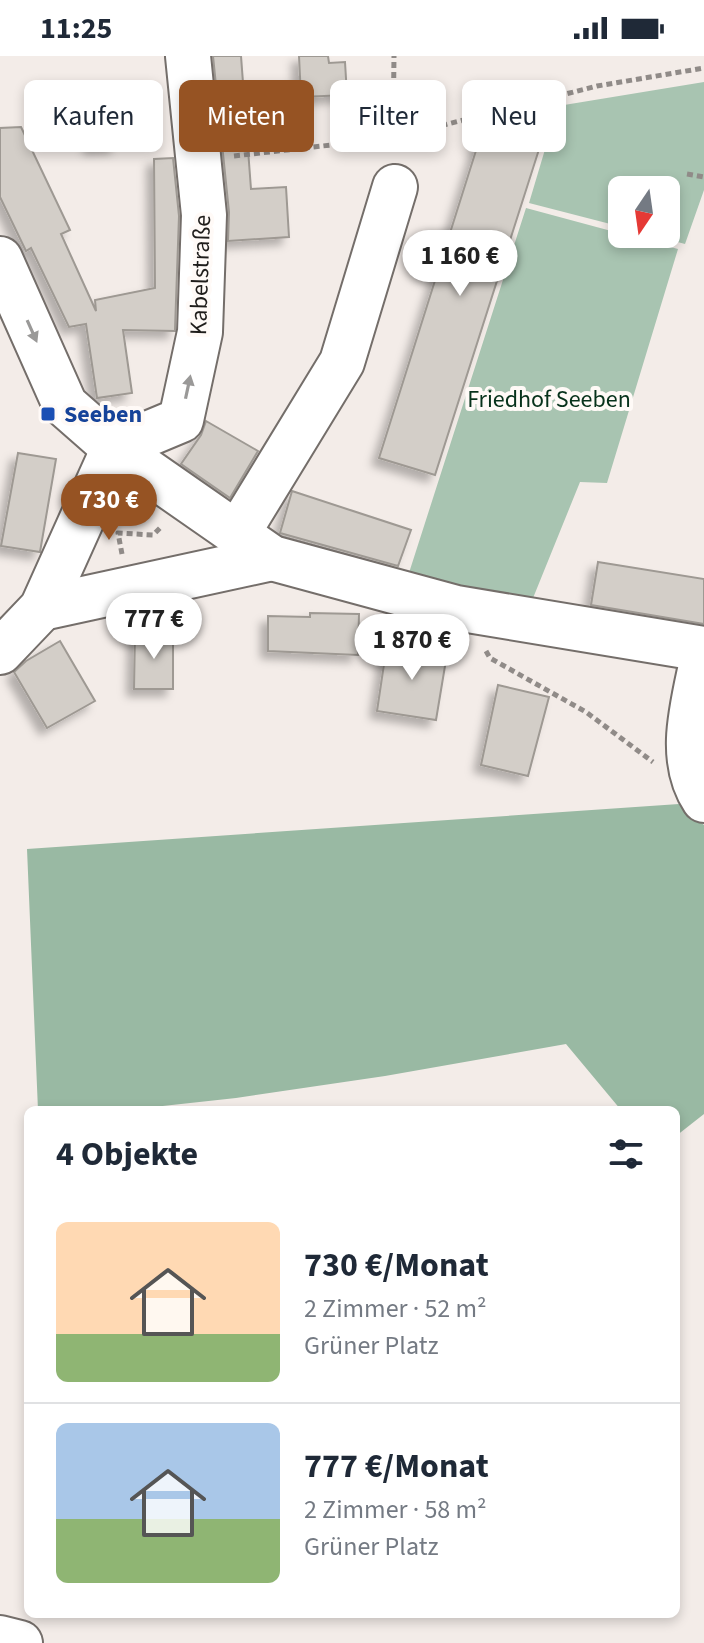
<!DOCTYPE html>
<html lang="de">
<head>
<meta charset="utf-8">
<style>
  :root { --surface:#fff; --page:#f6f6f7; --text:#1f2937; --muted:#747a83; --line:#e0e1e3; --accent:#965323 }
  body { margin:0; font-family:"Source Sans 3",sans-serif; background:var(--page); color:var(--text); height:100vh; display:flex; flex-direction:column; font-size:30px; white-space:nowrap }
  * { box-sizing:border-box; margin:0 }
  p { font-size:26px; color:var(--muted) }
  .icon { flex:none; width:44px; height:44px; fill:none; stroke:currentColor; stroke-width:2; stroke-linecap:round; stroke-linejoin:round }
  .map { position:relative; flex:1; overflow:hidden }
  .details { position:absolute; left:24px; top:1050px; width:656px; height:512px; display:flex; flex-direction:column; background:var(--surface); border-radius:12px; box-shadow:0 4px 12px #0003 }
  .details>* { flex:none }
  .banner { position:absolute; left:24px; top:24px; width:656px; height:72px; display:flex; gap:16px }
  .needle { width:52px; rotate:193deg }
  .controls { position:absolute; left:608px; top:120px; display:grid; gap:16px }
  .controls a { display:grid; place-items:center; width:72px; height:72px; border-radius:12px; background:var(--surface); box-shadow:0 4px 12px #0003; font-size:40px }
  .price { position:absolute; translate:-50% -68px; padding:0 18px; border-radius:28px; background:#fff; color:#222; font-size:26px; line-height:52px; filter:drop-shadow(0 2px 4px #0008) }
  .price::after { content:''; position:absolute; left:50%; top:48px; width:24px; height:18px; margin-left:-12px; background:inherit; clip-path:polygon(0 0,100% 0,50% 100%) }
  .price.on { background:var(--accent); color:#fff }
  ul { padding:0; list-style:none }
  li { display:flex; align-items:center; gap:24px; height:200px; padding:0 32px }
  li+li { border-top:2px solid var(--line) }
  li span { display:grid; place-items:center; flex:none; width:224px; height:160px; border-radius:12px; color:#555 }
  li>.icon { margin-inline-start:auto }
  span .icon { width:96px; height:96px; fill:#fffc; stroke-width:1 }
  li b { font-size:34px }
  h2 { display:flex; justify-content:space-between; align-items:center; height:96px; padding:0 32px; font-size:34px }
  .pill { padding:0 28px; border-radius:12px; background:var(--surface); box-shadow:0 4px 12px #0003; font-size:28px; line-height:72px }
  .pill.on { background:var(--accent); color:#fff }
  .status { display:flex; justify-content:space-between; align-items:center; height:56px; padding:0 40px; background:var(--surface); direction:ltr }
  .status svg { height:22px; fill:currentColor }
  .map>svg:first-child { display:block }
</style>
</head>
<body>
<div class="status"><b>11:25</b><svg viewBox="0 0 49 12"><path d="M0 12V9h3v3zM5 12V6h3v6zM10 12V3h3v9zM15 12V0h3v12zM26 1h20v11H26zM47 4h2v5h-2z"/></svg></div>
<div class="map">
<svg width="704" height="1587" viewBox="0 0 704 1587">
  <defs>
    <filter id="shadow"><feDropShadow dx="-7" dy="7" stdDeviation="4" flood-color="#0004"/></filter>
  </defs>
  <rect width="100%" height="100%" fill="#f3ece8"/>
  <g fill="#a8c4b1">
    <path d="M 704,26 L 704,134 L 685,188 L 648,178 L 666,178 L 666,134 L 622,134 L 622,171 L 529,147 L 558,50 Z"/>
    <path d="M 526,152 L 678,193 L 607,427 L 580,426 L 531,547 L 408,520 Z"/>
  </g>
  <path fill="#99b9a3" d="M 679,748 L 704,769 L 704,1058 L 676,1080 L 676,1054 L 621,1054 L 566,988 L 385,1020 L 236,1042 L 126,1054 L 38,1054 L 27,793 Z"/>
  <g fill="#d3cec8" stroke="#9e9993" stroke-width="2" filter="url(#shadow)">
    <path d="M 213,0 L 241,0 L 251,133 L 286,131 L 289,181 L 228,185 L 229,156 Z"/>
    <path d="M 299,0 L 328,0 L 329,7 L 345,6 L 347,39 L 301,41 Z"/>
    <path d="M 116,49 L 117,90 L 91,91 L 90,50 Z"/>
    <path d="M 485,66 L 542,84 L 435,419 L 379,402 Z"/>
    <path d="M 21,71 L 70,174 L 61,178 L 96,255 L 95,244 L 155,232 L 154,103 L 173,102 L 179,160 L 175,273 L 175,275 L 123,274 L 132,337 L 97,342 L 86,268 L 69,271 L 31,192 L 26,195 L 0,141 L 0,72 Z"/>
    <path d="M 206,365 L 258,395 L 230,442 L 181,408 L 201,379 Z"/>
    <path d="M 18,397 L 56,403 L 40,496 L 1,490 Z"/>
    <path d="M 292,435 L 411,474 L 398,510 L 280,477 Z"/>
    <path d="M 598,506 L 704,523 L 704,568 L 591,549 Z"/>
    <path d="M 310,557 L 359,558 L 358,599 L 268,595 L 268,560 L 310,561 Z"/>
    <path d="M 135,577 L 173,577 L 173,633 L 134,633 Z"/>
    <path d="M 60,585 L 95,645 L 47,672 L 14,616 L 26,605 Z"/>
    <path d="M 387,588 L 447,598 L 436,664 L 377,655 Z"/>
    <path d="M 498,629 L 549,641 L 528,720 L 481,709 Z"/>
  </g>
  <g fill="none" stroke-linecap="round" stroke-linejoin="round">
    <defs>
      <g id="minor">
        <path d="M 0,203 L 65,349 L 114,392 L 272,502 L 456,552 L 704,593"/>
        <path d="M 114,392 L 181,364 L 200,276 L 204,159 L 188,0"/>
        <path d="M 237,478 L 342,306 L 395,131"/>
        <path d="M 42,552 L 272,502"/>
        <path d="M 704,595 C 695,643 675,700 704,744"/>
        <path d="M 0,596 L 42,552 L 114,392"/>
        <path d="M 0,1582 L 20,1587"/>
      </g>
    </defs>
    <use href="#minor" stroke="#746e6a" stroke-width="48"/>
    <g stroke="#908b88" stroke-width="5" stroke-dasharray="6 4" stroke-linecap="butt">
      <path d="M 393,82 L 597,30 L 704,12"/>
      <path d="M 234,100 L 393,82 L 394,0"/>
      <path d="M 687,118 L 704,121"/>
      <path d="M 122,498 L 118,477 L 153,479 L 162,470"/>
      <path d="M 486,595 L 490,602 L 586,656 L 653,706"/>
    </g>
    <use href="#minor" stroke="#fff" stroke-width="44"/>
  </g>
  <defs><path id="oneway-solid" d="M-6-.8H1V-3.2L6.5 0L1 3.2V.8H-6Z" transform="scale(2)"/></defs>
  <g fill="#9a9998">
    <use href="#oneway-solid" transform="translate(32 275) rotate(66)"/>
    <use href="#oneway-solid" transform="translate(188 331) rotate(-78)"/>
  </g>
  <rect fill="#1a4fb4" stroke="#fffaf7" stroke-width="3" x="40" y="350" width="16" height="16" rx="4"/>
  <g text-anchor="middle" stroke-width="8" stroke-linejoin="round" paint-order="stroke">
    <g font-size="24" fill="#1f1d1b" stroke="#fffaf7">
      <text transform="translate(200 219) rotate(-88)" y="8">Kabelstraße</text>
    </g>
    <g font-size="24" fill="#07321b" stroke="#fffaf7">
      <text x="549" y="351">Friedhof Seeben</text>
    </g>
    <g font-size="24" font-weight="bold" fill="#164399" stroke="#fffaf7" text-anchor="start">
      <text x="64" y="366">Seeben</text>
    </g>
  </g>
</svg>
<div class="controls">
<a><svg class="needle" viewBox="-14 -14 28 28"><path d="M0-13l5 13h-10z" fill="#e53935"/><path d="M0 13l5-13h-10z" fill="#747a83"/></svg></a>
</div>
<b class="price" style="left:460px;top:242px">1 160 €</b>
<b class="price on" style="left:109px;top:486px">730 €</b>
<b class="price" style="left:154px;top:605px">777 €</b>
<b class="price" style="left:412px;top:626px">1 870 €</b>
<div class="banner">
<a class="pill">Kaufen</a>
<a class="pill on">Mieten</a>
<a class="pill">Filter</a>
<a class="pill">Neu</a>
</div>
<section class="details">
<h2>4 Objekte<svg class="icon" aria-label="filters" viewBox="0 0 24 24"><path d="M4 7h16M4 17h16"/><circle cx="9" cy="7" r="2"/><circle cx="15" cy="17" r="2"/></svg></h2>
<ul>
<li><span style="background:linear-gradient(#ffd9b3 70%,#8fb573 0)"><svg class="icon" aria-label="home" viewBox="0 0 24 24"><path d="M3 11l9-7 9 7M6 9v11h12V9"/></svg></span><div><b>730 €/Monat</b><p>2 Zimmer · 52 m²</p><p>Grüner Platz</p></div></li>
<li><span style="background:linear-gradient(#a9c7e8 60%,#8fb573 0)"><svg class="icon" aria-label="home" viewBox="0 0 24 24"><path d="M3 11l9-7 9 7M6 9v11h12V9"/></svg></span><div><b>777 €/Monat</b><p>2 Zimmer · 58 m²</p><p>Grüner Platz</p></div></li>
</ul>
</section>
</div>
</body>
</html>
